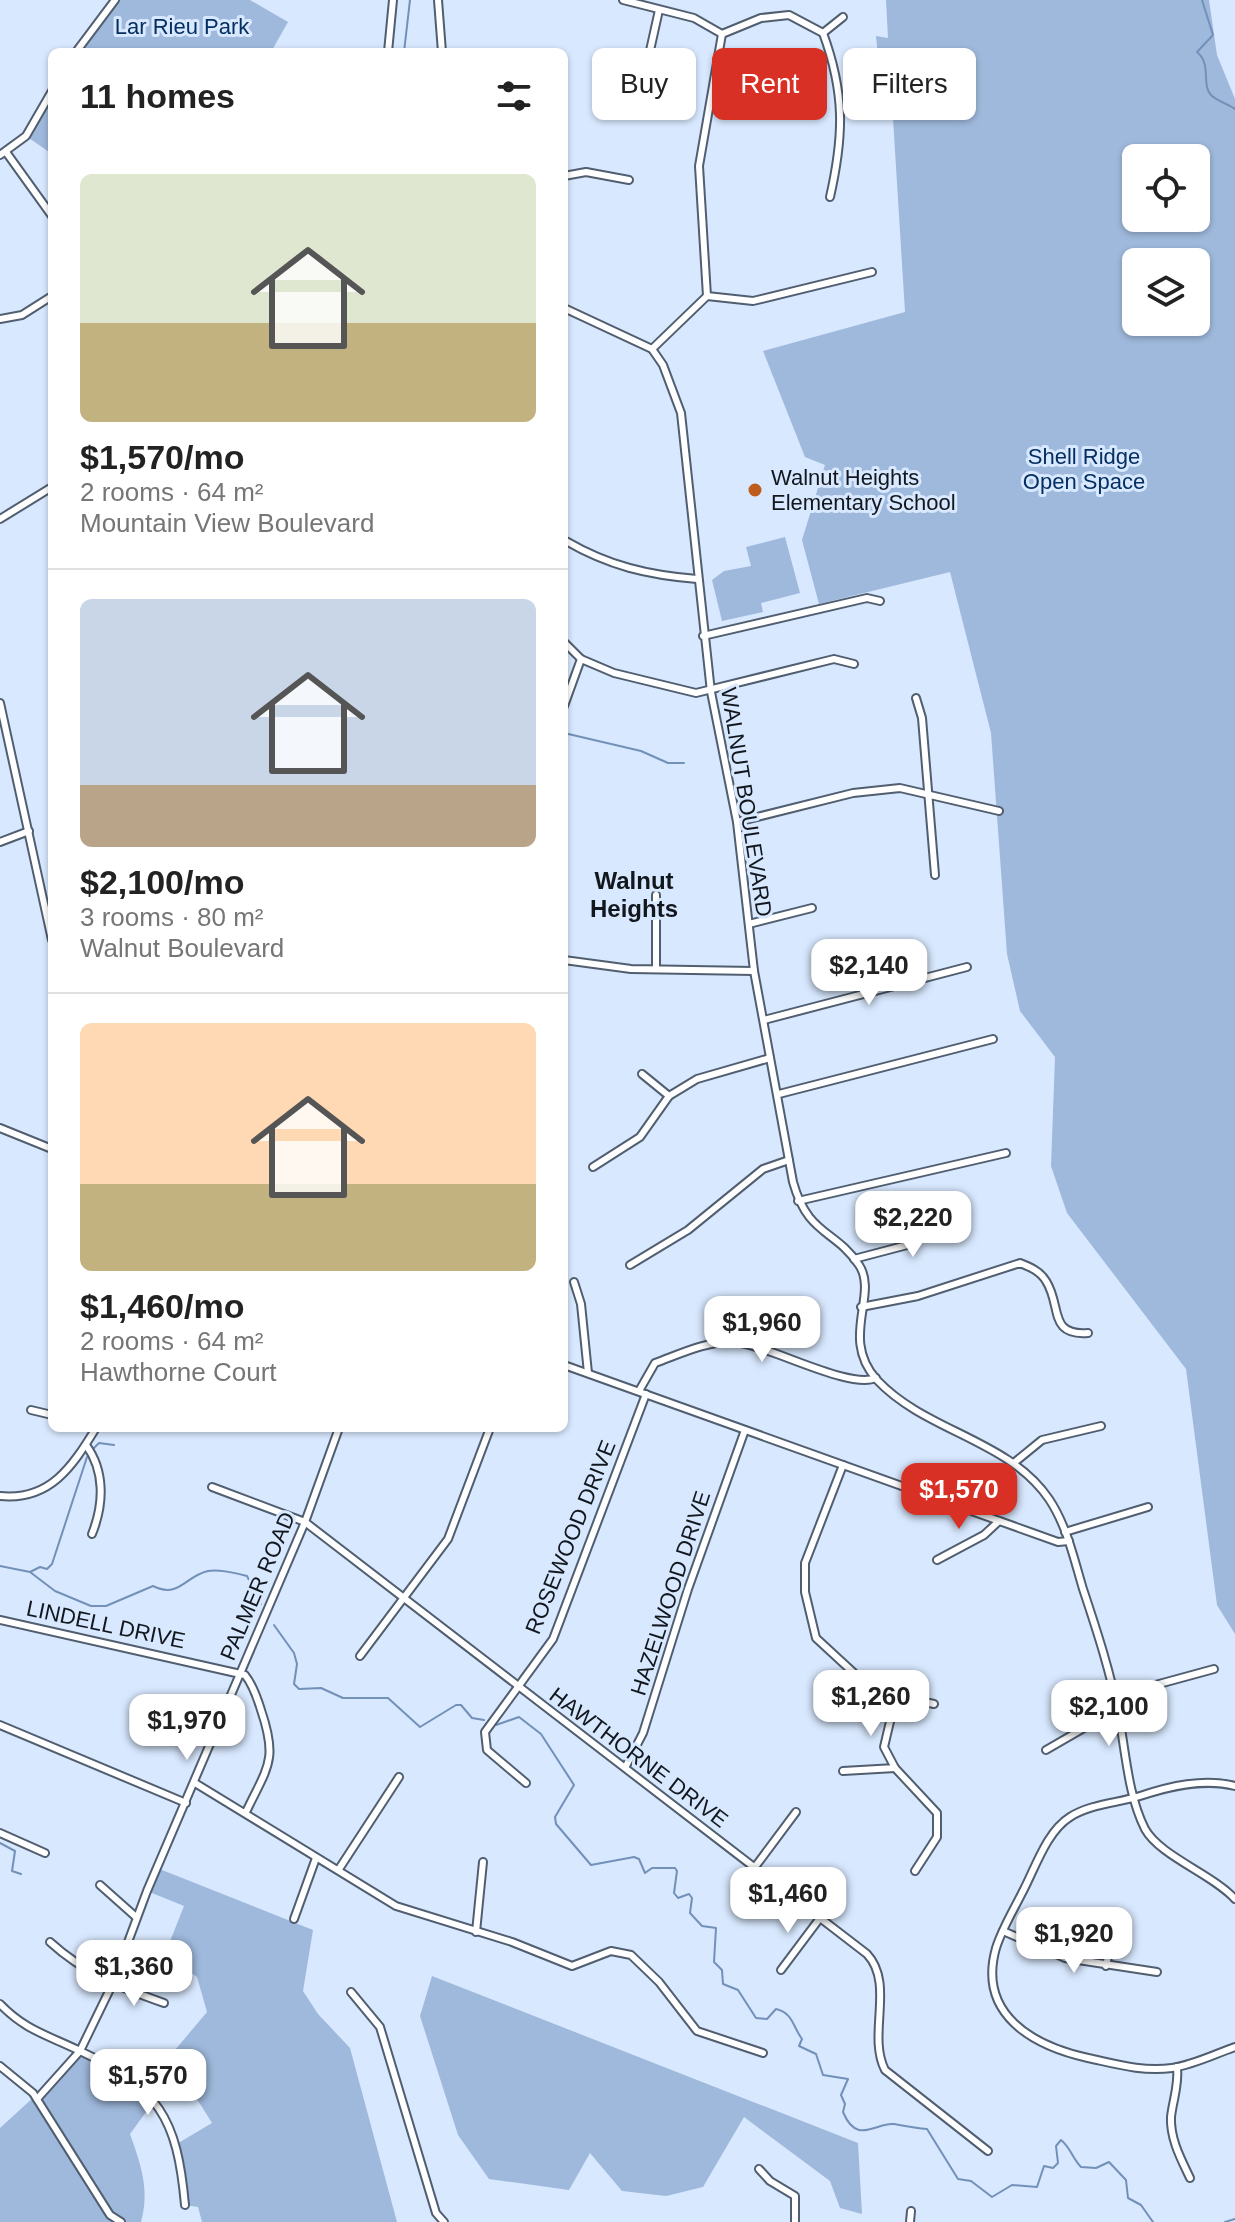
<!DOCTYPE html>
<html lang="en">
<head>
<meta charset="utf-8">
<style>
  :root { --surface:#fff; --page:#f6f6f6; --text:#222; --muted:#767676; --line:#e0e0e0; --accent:#d93025 }
  body { margin:0; font-family:Arial,sans-serif; background:var(--page); color:var(--text); height:100vh; display:flex; flex-direction:column; font-size:30px; white-space:nowrap }
  * { box-sizing:border-box; margin:0 }
  p { font-size:26px; color:var(--muted) }
  .icon { flex:none; width:44px; height:44px; fill:none; stroke:currentColor; stroke-width:2; stroke-linecap:round; stroke-linejoin:round }
  .map { position:relative; flex:1; overflow:hidden }
  .details { position:absolute; left:48px; top:48px; width:520px; height:1384px; display:flex; flex-direction:column; background:var(--surface); border-radius:12px; box-shadow:0 2px 6px #0004 }
  .details>* { flex:none }
  .guide { position:absolute; left:592px; top:48px; width:522px; height:72px; display:flex; gap:16px }
  .controls { position:absolute; left:1122px; top:144px; display:grid; gap:16px }
  .controls a { display:grid; place-items:center; width:88px; height:88px; border-radius:12px; background:var(--surface); box-shadow:0 2px 6px #0004; font-size:40px }
  .price { position:absolute; translate:-50% -68px; padding:0 18px; border-radius:16px; background:#fff; color:#222; font-size:26px; line-height:52px; filter:drop-shadow(0 2px 4px #0008) }
  .price::after { content:''; position:absolute; left:50%; top:48px; width:24px; height:18px; margin-left:-12px; background:inherit; clip-path:polygon(0 0,100% 0,50% 100%) }
  .price.active { background:var(--accent); color:#fff }
  ul { padding:0; list-style:none }
  li { display:grid; align-content:center; gap:16px; height:424px; padding:0 32px }
  li+li { border-top:2px solid var(--line) }
  li span { display:grid; place-items:center; height:248px; border-radius:12px; color:#555 }
  li>.icon { margin-inline-start:auto }
  span .icon { width:144px; height:144px; fill:#fffc; stroke-width:1 }
  li b { font-size:34px }
  h2 { display:flex; justify-content:space-between; align-items:center; height:96px; padding:0 32px; font-size:34px }
  .tag { padding:0 28px; border-radius:12px; background:var(--surface); box-shadow:0 2px 6px #0004; font-size:28px; line-height:72px }
  .tag.active { background:var(--accent); color:#fff }
  .map>svg:first-child { display:block }
</style>
</head>
<body>
<div class="map">
<svg width="1235" height="2222" viewBox="0 0 1235 2222">
  <rect width="100%" height="100%" fill="#d8e8fe"/>
  <g fill="#9fb9dc" fill-rule="evenodd">
    <path d="M 115,0 L 250,0 L 288,22 L 271,52 L 76,52 Z"/>
    <path d="M 886,0 L 1209,0 L 1217,55 L 1235,99 L 1235,1634 L 1217,1605 L 1186,1369 L 1067,1213 L 1051,1166 L 1055,1057 L 1020,1011 L 1007,954 L 991,733 L 950,572 L 819,604 L 802,540 L 825,465 L 805,457 L 763,351 L 905,312 L 891,86 L 881,86 L 876,36 L 888,38 ZM 1136,158 L 1196,158 L 1196,218 L 1136,218 ZM 1136,262 L 1196,262 L 1196,322 L 1136,322 Z"/>
    <path d="M 52,91 L 52,154 L 26,136 Z"/>
    <path d="M 785,537 L 800,593 L 761,603 L 763,612 L 722,621 L 712,580 L 724,571 L 751,566 L 746,547 Z"/>
    <path d="M 157,1868 L 313,1930 L 303,1991 L 318,2014 L 350,2048 L 397,2222 L 202,2222 L 198,2207 L 185,2205 L 175,2145 L 212,2123 L 170,2056 L 207,2012 L 197,1977 L 165,1954 L 184,1906 L 147,1891 Z"/>
    <path d="M 432,1976 L 858,2143 L 862,2214 L 840,2208 L 830,2181 L 744,2117 L 703,2187 L 666,2196 L 622,2191 L 590,2153 L 569,2190 L 489,2179 L 458,2135 L 420,2016 Z"/>
    <path d="M 80,2051 L 139,2085 L 154,2101 L 130,2134 C 141,2165 150,2190 141,2222 L 0,2222 L 0,2128 L 35,2096 L 37,2099 Z"/>
  </g>
  <g fill="none" stroke-linecap="round" stroke-linejoin="round">
    <g stroke="#7290b8" stroke-width="2">
      <path d="M 1202,0 L 1213,35 L 1197,52 C 1212,64 1201,84 1211,95 C 1217,101 1228,104 1235,109"/>
      <path d="M 404,52 L 410,0"/>
      <path d="M 564,733 L 641,751 L 668,763 L 684,763"/>
      <path d="M 93,1449 L 99,1443 L 114,1445"/>
      <path d="M 0,1566 L 30,1572 L 55,1591 L 91,1606 L 106,1606 L 153,1586 C 179,1599 185,1576 208,1571 C 217,1569 237,1573 247,1576 L 261,1604"/>
      <path d="M 30,1572 L 40,1567 L 47,1569 L 52,1564 L 87,1457"/>
      <path d="M 274,1625 L 294,1653 L 297,1664 L 294,1684 L 299,1689 L 321,1688 L 343,1698 L 388,1698 L 420,1727 L 456,1705 L 461,1705 L 472,1718 L 484,1720"/>
      <path d="M 496,1725 L 519,1717 L 541,1734 L 574,1785 L 555,1817 L 556,1824 L 591,1865 L 634,1857 L 639,1859 L 645,1873 L 652,1868 L 675,1868 L 677,1871 L 674,1893 L 678,1898 L 689,1894 L 692,1898 L 690,1913 L 702,1926 L 716,1928 L 714,1962 L 722,1970 L 723,1984 L 738,1990 L 756,2018 L 767,2019 L 776,2009 C 793,2013 793,2027 802,2039 L 799,2046 L 816,2054 L 823,2075 L 848,2079 L 841,2095 L 845,2104 L 843,2112 C 857,2146 876,2122 894,2124 C 905,2126 915,2128 927,2129 L 958,2179 L 971,2181 L 992,2197 L 1012,2185 L 1037,2187 L 1044,2166 L 1053,2168 L 1058,2163 L 1056,2146 L 1061,2140 C 1071,2148 1072,2158 1081,2167 L 1096,2168 L 1109,2162 L 1126,2180 L 1128,2198 L 1141,2205 L 1153,2222"/>
      <path d="M 0,1843 L 15,1851 L 12,1871 L 21,1874"/>
      <path d="M 1225,2222 L 1235,2219"/>
    </g>
    <defs>
      <g id="minor">
        <path d="M 438,0 L 442,52"/>
        <path d="M 623,0 L 694,18 L 722,34 L 699,166 L 707,296 L 652,349"/>
        <path d="M 823,33 L 843,17"/>
        <path d="M 722,34 L 761,18 L 789,15 L 823,33 C 845,93 844,135 830,197"/>
        <path d="M 76,52 L 115,0"/>
        <path d="M 388,52 L 393,0"/>
        <path d="M 626,64 L 647,64 L 659,10"/>
        <path d="M 6,152 L 52,216"/>
        <path d="M 0,155 L 26,136 L 52,91"/>
        <path d="M 564,176 L 586,172 L 629,180"/>
        <path d="M 707,296 L 753,301 L 872,272"/>
        <path d="M 564,308 L 652,349 L 663,365 L 681,413 L 711,692 L 737,822 L 754,971 L 793,1182 C 808,1236 835,1229 859,1265 C 879,1295 839,1338 877,1380 C 926,1432 1008,1439 1049,1499 C 1067,1526 1074,1559 1083,1589 C 1097,1631 1111,1674 1119,1717 C 1126,1754 1128,1795 1145,1829 C 1160,1856 1212,1874 1235,1899"/>
        <path d="M 0,319 L 22,315 L 52,296"/>
        <path d="M 0,519 L 52,487"/>
        <path d="M 566,541 C 609,566 648,575 697,579"/>
        <path d="M 703,636 L 867,598 L 880,601"/>
        <path d="M 564,642 L 581,659 L 614,673 L 696,693 L 834,659 L 854,664"/>
        <path d="M 916,698 L 922,718 L 935,875"/>
        <path d="M 0,703 L 52,940"/>
        <path d="M 564,706 L 581,659"/>
        <path d="M 737,822 L 853,793 L 900,788 L 999,811"/>
        <path d="M 0,842 L 29,831"/>
        <path d="M 656,895 L 656,969"/>
        <path d="M 749,924 L 812,908"/>
        <path d="M 564,960 L 631,969 L 754,971"/>
        <path d="M 764,1020 L 967,967"/>
        <path d="M 642,1074 L 669,1096"/>
        <path d="M 779,1094 L 993,1039"/>
        <path d="M 0,1128 L 52,1149"/>
        <path d="M 593,1167 L 640,1137 L 669,1096 L 697,1079 L 770,1058"/>
        <path d="M 798,1201 L 1006,1153"/>
        <path d="M 854,1259 L 911,1244 L 903,1213"/>
        <path d="M 630,1265 L 688,1230 L 763,1169 L 789,1160"/>
        <path d="M 574,1282 L 581,1304 L 588,1373"/>
        <path d="M 861,1307 L 918,1296 L 1020,1263 C 1030,1267 1040,1271 1046,1281 C 1062,1306 1048,1336 1088,1333"/>
        <path d="M 564,1365 L 1058,1542 L 1069,1541"/>
        <path d="M 639,1391 L 655,1363 C 680,1354 706,1341 733,1342 C 768,1344 848,1390 876,1378"/>
        <path d="M 31,1410 L 52,1415"/>
        <path d="M 86,1445 C 105,1471 104,1504 92,1534"/>
        <path d="M 1015,1462 L 1042,1440 L 1101,1426"/>
        <path d="M 843,1465 L 805,1563 L 805,1592 L 816,1638 L 855,1674 L 896,1696 L 934,1704"/>
        <path d="M 212,1487 L 305,1522 L 867,1954 C 895,1984 867,2035 885,2070 L 988,2151"/>
        <path d="M 0,1496 C 50,1501 72,1467 96,1428"/>
        <path d="M 1065,1532 L 1148,1507"/>
        <path d="M 937,1560 L 984,1535 L 999,1521"/>
        <path d="M 0,1620 L 245,1675 C 253,1685 257,1697 261,1710 C 278,1760 268,1766 246,1812"/>
        <path d="M 360,1656 L 448,1539 L 490,1428"/>
        <path d="M 1115,1696 L 1214,1669"/>
        <path d="M 0,1725 L 186,1803"/>
        <path d="M 1046,1750 L 1117,1709"/>
        <path d="M 626,1766 L 643,1733 L 688,1589 L 745,1430"/>
        <path d="M 895,1768 L 937,1813 L 937,1837 L 915,1871"/>
        <path d="M 843,1771 L 895,1768 L 884,1747 L 896,1696"/>
        <path d="M 195,1783 L 396,1906 L 512,1942 L 572,1966 L 611,1951 L 631,1955 L 659,1982 L 697,2031 L 763,2053"/>
        <path d="M 526,1783 L 487,1750 L 485,1732 L 553,1639 L 646,1394"/>
        <path d="M 1235,1786 C 1204,1778 1170,1786 1140,1796 C 1118,1803 1090,1804 1070,1817 C 1046,1832 1035,1869 1022,1893 C 1013,1911 1002,1929 996,1948 C 977,2015 1034,2046 1088,2058 C 1116,2064 1142,2072 1172,2068 C 1193,2065 1215,2054 1235,2047"/>
        <path d="M 0,1833 L 45,1853"/>
        <path d="M 755,1867 L 796,1812"/>
        <path d="M 339,1869 L 399,1777"/>
        <path d="M 100,1885 L 136,1917"/>
        <path d="M 294,1919 L 316,1858"/>
        <path d="M 1003,1931 L 1065,1958 L 1157,1972"/>
        <path d="M 476,1932 L 483,1862"/>
        <path d="M 50,1942 C 84,1973 121,1988 164,2003"/>
        <path d="M 1106,1966 L 1114,1928"/>
        <path d="M 781,1970 L 820,1918"/>
        <path d="M 351,1992 L 380,2027 L 436,2213 L 444,2222"/>
        <path d="M 0,2004 C 25,2030 47,2035 78,2050 C 159,2088 177,2117 185,2205"/>
        <path d="M 0,2066 L 33,2093 L 110,2215 L 121,2222"/>
        <path d="M 1177,2067 C 1179,2086 1173,2099 1171,2117 C 1170,2139 1181,2159 1190,2178"/>
        <path d="M 37,2099 L 80,2051 L 112,1985 L 147,1891 L 305,1522 L 339,1428"/>
        <path d="M 759,2169 L 770,2181 L 795,2196 L 795,2222"/>
        <path d="M 910,2222 L 911,2211"/>
      </g>
    </defs>
    <use href="#minor" stroke="#505e70" stroke-width="10"/>
    <use href="#minor" stroke="#fff" stroke-width="6"/>
  </g>
  <circle fill="#bd5c1c" stroke="#d8e8fe" stroke-width="3" cx="755" cy="490" r="8"/>
  <g text-anchor="middle" stroke-width="6" stroke-linejoin="round" paint-order="stroke">
    <g font-size="22" fill="#052f61" stroke="#d8e8fe">
      <text x="182" y="34">Lar Rieu Park</text>
      <text x="1084" y="464">Shell Ridge<tspan x="1084" dy="25">Open Space</tspan></text>
    </g>
    <g font-size="22" fill="#12171e" stroke="#d8e8fe" text-anchor="start">
      <text x="771" y="485">Walnut Heights<tspan x="771" dy="25">Elementary School</tspan></text>
    </g>
    <g font-size="22" fill="#12171e" stroke="#d8e8fe">
      <text transform="translate(747 802) rotate(81)" y="8">WALNUT BOULEVARD</text>
      <text transform="translate(570 1537) rotate(-68)" y="8">ROSEWOOD DRIVE</text>
      <text transform="translate(257 1586) rotate(-67)" y="8">PALMER ROAD</text>
      <text transform="translate(670 1593) rotate(-72)" y="8">HAZELWOOD DRIVE</text>
      <text transform="translate(106 1624) rotate(12)" y="8">LINDELL DRIVE</text>
      <text transform="translate(639 1757) rotate(37)" y="8">HAWTHORNE DRIVE</text>
    </g>
    <g font-size="24" font-weight="bold" fill="#12171e" stroke="#d8e8fe">
      <text x="634" y="889">Walnut<tspan x="634" dy="28">Heights</tspan></text>
    </g>
  </g>
</svg>
<div class="controls">
<a><svg class="icon" aria-label="locate" viewBox="0 0 24 24"><circle cx="12" cy="12" r="6"/><path d="M12 2v4M12 18v4M2 12h4M18 12h4"/></svg></a>
<a><svg class="icon" aria-label="layers" viewBox="0 0 24 24"><path d="M12 4l9 5-9 5-9-5zM3 14l9 5 9-5"/></svg></a>
</div>
<b class="price" style="left:869px;top:1007px">$2,140</b>
<b class="price" style="left:913px;top:1259px">$2,220</b>
<b class="price" style="left:762px;top:1364px">$1,960</b>
<b class="price active" style="left:959px;top:1531px">$1,570</b>
<b class="price" style="left:871px;top:1738px">$1,260</b>
<b class="price" style="left:1109px;top:1748px">$2,100</b>
<b class="price" style="left:187px;top:1762px">$1,970</b>
<b class="price" style="left:788px;top:1935px">$1,460</b>
<b class="price" style="left:1074px;top:1975px">$1,920</b>
<b class="price" style="left:134px;top:2008px">$1,360</b>
<b class="price" style="left:148px;top:2117px">$1,570</b>
<div class="guide">
<a class="tag">Buy</a>
<a class="tag active">Rent</a>
<a class="tag">Filters</a>
</div>
<section class="details">
<h2>11 homes<svg class="icon" aria-label="filters" viewBox="0 0 24 24"><path d="M4 7h16M4 17h16"/><circle cx="9" cy="7" r="2"/><circle cx="15" cy="17" r="2"/></svg></h2>
<ul>
<li><span style="background:linear-gradient(#dfe7d0 60%,#c2b280 0)"><svg class="icon" aria-label="home" viewBox="0 0 24 24"><path d="M3 11l9-7 9 7M6 9v11h12V9"/></svg></span><div><b>$1,570/mo</b><p>2 rooms · 64 m²</p><p>Mountain View Boulevard</p></div></li>
<li><span style="background:linear-gradient(#c9d6e8 75%,#b9a48a 0)"><svg class="icon" aria-label="home" viewBox="0 0 24 24"><path d="M3 11l9-7 9 7M6 9v11h12V9"/></svg></span><div><b>$2,100/mo</b><p>3 rooms · 80 m²</p><p>Walnut Boulevard</p></div></li>
<li><span style="background:linear-gradient(#ffd9b3 65%,#c2b280 0)"><svg class="icon" aria-label="home" viewBox="0 0 24 24"><path d="M3 11l9-7 9 7M6 9v11h12V9"/></svg></span><div><b>$1,460/mo</b><p>2 rooms · 64 m²</p><p>Hawthorne Court</p></div></li>
</ul>
</section>
</div>
</body>
</html>
